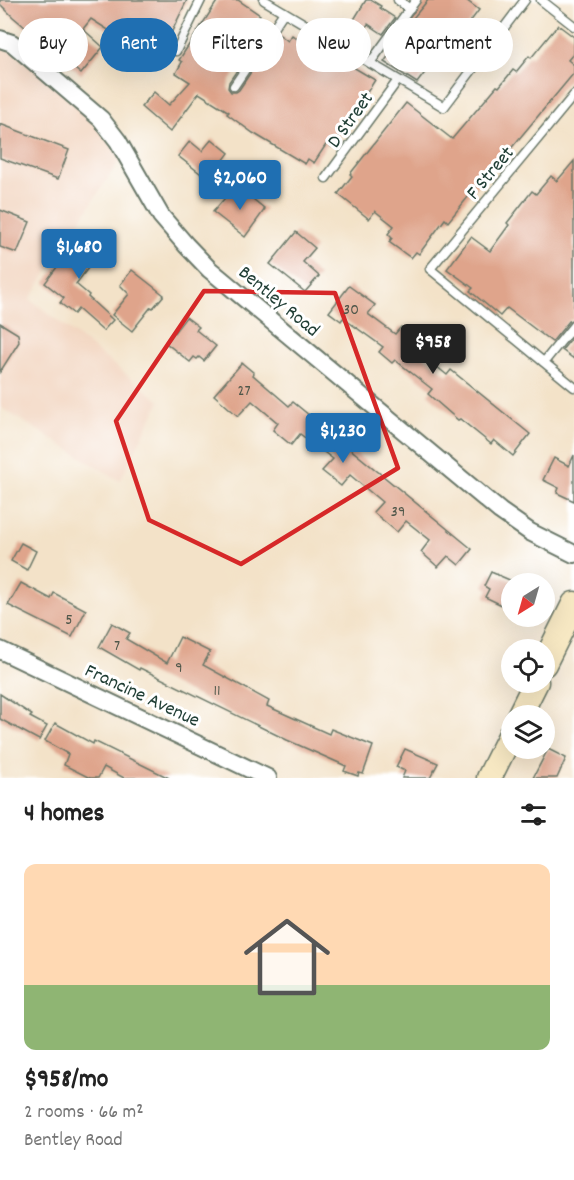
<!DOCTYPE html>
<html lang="en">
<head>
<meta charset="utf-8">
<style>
  :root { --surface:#fff; --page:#f2f2f2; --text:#222; --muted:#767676; --accent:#1f6fb2 }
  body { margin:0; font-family:Dekko,sans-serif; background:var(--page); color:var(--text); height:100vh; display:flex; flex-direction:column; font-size:22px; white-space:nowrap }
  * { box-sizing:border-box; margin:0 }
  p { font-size:20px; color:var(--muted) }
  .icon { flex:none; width:33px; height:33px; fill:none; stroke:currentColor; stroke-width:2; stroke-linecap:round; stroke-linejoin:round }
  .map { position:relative; height:778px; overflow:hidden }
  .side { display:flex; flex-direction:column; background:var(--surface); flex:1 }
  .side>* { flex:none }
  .guide { position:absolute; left:18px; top:18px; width:538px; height:54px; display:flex; gap:12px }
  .needle { width:39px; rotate:217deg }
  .tools { position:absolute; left:501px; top:573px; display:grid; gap:12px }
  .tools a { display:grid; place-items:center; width:54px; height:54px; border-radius:50%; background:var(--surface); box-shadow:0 6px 24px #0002; font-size:30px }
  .price { position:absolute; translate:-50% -51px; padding:0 14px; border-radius:6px; background:var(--accent); color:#fff; font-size:20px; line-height:39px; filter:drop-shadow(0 2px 3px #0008) }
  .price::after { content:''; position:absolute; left:50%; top:36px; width:18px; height:14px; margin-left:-9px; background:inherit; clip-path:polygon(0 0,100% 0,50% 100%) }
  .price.current { background:#222; color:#fff }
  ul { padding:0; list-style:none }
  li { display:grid; align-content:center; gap:12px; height:318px; padding:0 24px }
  li span { display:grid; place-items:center; height:186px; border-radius:12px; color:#555 }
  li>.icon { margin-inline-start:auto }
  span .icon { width:108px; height:108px; fill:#fffc; stroke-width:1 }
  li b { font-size:26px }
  h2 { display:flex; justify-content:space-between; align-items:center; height:72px; padding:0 24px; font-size:26px }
  .pill { padding:0 21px; border-radius:27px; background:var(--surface); box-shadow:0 6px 24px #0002; font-size:21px; line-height:54px }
  .pill.current { background:var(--accent); color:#fff }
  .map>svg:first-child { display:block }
</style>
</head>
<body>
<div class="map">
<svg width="574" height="778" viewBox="0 0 574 778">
  <rect width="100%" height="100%" fill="#fff"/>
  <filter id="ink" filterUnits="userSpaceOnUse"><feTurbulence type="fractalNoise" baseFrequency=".0167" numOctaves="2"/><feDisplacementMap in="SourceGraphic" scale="12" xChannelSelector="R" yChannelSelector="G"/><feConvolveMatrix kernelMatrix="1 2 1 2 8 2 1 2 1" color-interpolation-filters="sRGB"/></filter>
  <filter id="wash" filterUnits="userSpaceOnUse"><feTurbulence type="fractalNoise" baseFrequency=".008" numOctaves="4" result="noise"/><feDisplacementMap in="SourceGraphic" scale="24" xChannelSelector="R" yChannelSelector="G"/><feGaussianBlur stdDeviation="1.35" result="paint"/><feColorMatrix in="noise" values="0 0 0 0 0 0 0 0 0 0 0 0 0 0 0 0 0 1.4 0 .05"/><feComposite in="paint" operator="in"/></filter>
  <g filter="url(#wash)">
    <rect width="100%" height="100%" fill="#f3e2c8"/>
    <path fill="#f2d4be" d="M 0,27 L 97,107 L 131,142 L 30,299 L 160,401 L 120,481 L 0,407 Z"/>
    <g id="blocks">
      <g fill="#dfa48b">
        <path d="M 0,0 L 187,0 L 163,50 L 128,35 L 124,40 L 91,19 L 83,29 L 103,47 L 81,74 L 13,17 L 0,4 Z"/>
        <path d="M 218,0 L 238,0 L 260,15 L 257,19 L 267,26 L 229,82 L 228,88 L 231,92 L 236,92 L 239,90 L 277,33 L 288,41 L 292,35 L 305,45 L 302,50 L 326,67 L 333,55 L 375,80 L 332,147 L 327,143 L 314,163 L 308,159 L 305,164 L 253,133 L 227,114 L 229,112 L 199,93 L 170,132 L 141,107 L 154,92 L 169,105 L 190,82 L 176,73 L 182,62 L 179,60 Z"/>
        <path d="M 366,0 L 371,0 L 381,6 L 380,8 L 395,18 L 383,34 L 368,24 L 354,46 L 342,39 Z"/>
        <path d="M 428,0 L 466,0 L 479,10 L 435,69 L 430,66 L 417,83 L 384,62 L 397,44 L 394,41 Z"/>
        <path d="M 558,25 L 574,37 L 574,53 L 568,60 L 574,65 L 574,73 L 503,158 L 490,173 L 488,172 L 448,222 L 445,219 L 419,254 L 416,252 L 411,258 L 389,242 L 392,238 L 388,234 L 394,226 L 375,211 L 369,219 L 338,194 L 352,176 L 350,174 L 406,103 L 452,139 L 497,86 L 499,87 L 513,70 L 516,72 L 529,56 L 531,58 Z"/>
        <path d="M 0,124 L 69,150 L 58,179 L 0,158 Z"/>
        <path d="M 212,139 L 229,153 L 209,180 L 178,156 L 190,141 L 202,151 Z"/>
        <path d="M 574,161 L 574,319 L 569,321 L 552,342 L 507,308 L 500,316 L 470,291 L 473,288 L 447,269 L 471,237 L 490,251 L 509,225 L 507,223 L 532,191 L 536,194 L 551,176 L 557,181 Z"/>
        <path d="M 236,185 L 265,209 L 245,237 L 213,212 Z"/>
        <path d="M 0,210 L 30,222 L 17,253 L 0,247 Z"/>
        <path d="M 84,231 L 104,247 L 76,284 L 89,295 L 88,297 L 113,320 L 103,331 L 78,309 L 74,314 L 60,303 L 64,298 L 45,283 Z"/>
        <path d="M 296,232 L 315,248 L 303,262 L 319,276 L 305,292 L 270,264 Z"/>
        <path d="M 132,270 L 164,295 L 153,308 L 151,307 L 132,331 L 112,315 L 129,294 L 120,285 Z"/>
        <path d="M 349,286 L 375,305 L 368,314 L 395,334 L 401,327 L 425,347 L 420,353 L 447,375 L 451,370 L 530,434 L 513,456 L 494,440 L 491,444 L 460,419 L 458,420 L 428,394 L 432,389 L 395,360 L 392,363 L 379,352 L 383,347 L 343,318 L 341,321 L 329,312 Z"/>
        <path d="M 186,317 L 199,327 L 196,330 L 216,346 L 204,361 L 199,357 L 197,359 L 194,357 L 190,362 L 166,343 Z"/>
        <path d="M 0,323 L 18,334 L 19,342 L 0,372 Z"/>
        <path d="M 574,335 L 574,359 L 562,350 Z"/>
        <path d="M 242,363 L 254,373 L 253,375 L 289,406 L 293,402 L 472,549 L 459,565 L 448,556 L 438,567 L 421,552 L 430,540 L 406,521 L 397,532 L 373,512 L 382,502 L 350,475 L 341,486 L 322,471 L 333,459 L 300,434 L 291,445 L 273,430 L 278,423 L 252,401 L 238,416 L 214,395 Z"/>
        <path d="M 574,455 L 574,501 L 557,493 L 559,488 L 543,480 L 554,458 L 569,466 Z"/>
        <path d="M 21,543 L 36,551 L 27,570 L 11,561 Z"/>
        <path d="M 491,572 L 512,581 L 512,610 L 485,597 L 489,589 L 484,586 Z"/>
        <path d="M 21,583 L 51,599 L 54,593 L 86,610 L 72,637 L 8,605 Z"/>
        <path d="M 112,623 L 130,633 L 126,639 L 167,663 L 180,637 L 210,652 L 203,665 L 269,701 L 267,706 L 329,734 L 331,729 L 373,746 L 363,774 L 359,773 L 358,776 L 344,771 L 346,766 L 287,740 L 140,668 L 139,670 L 99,647 Z"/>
        <path d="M 0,694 L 32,715 L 30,717 L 47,726 L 39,740 L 0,719 Z"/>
        <path d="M 55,723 L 93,744 L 94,741 L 169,778 L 124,778 L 104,767 L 98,778 L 90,778 L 64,765 L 68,754 L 45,741 Z"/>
        <path d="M 405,749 L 438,763 L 430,778 L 402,778 L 405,771 L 396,767 Z"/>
        <path d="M 548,749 L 566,758 L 557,778 L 533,778 Z"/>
      </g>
    </g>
  </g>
  <g filter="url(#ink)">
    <use href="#blocks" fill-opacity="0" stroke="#697768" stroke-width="1.5"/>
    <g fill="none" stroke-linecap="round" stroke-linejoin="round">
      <defs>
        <g id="lane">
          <path d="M 264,0 L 444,107 L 525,0"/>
          <path d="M 398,0 L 410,9"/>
          <path d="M 541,0 L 574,26"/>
          <path d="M 176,51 L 201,0"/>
          <path d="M 370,63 L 416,0"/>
          <path d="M 234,86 L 284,12"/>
          <path d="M 574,95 L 430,269 L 574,387"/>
          <path d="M 326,178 L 398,80"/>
          <path d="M 544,362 L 574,325"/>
        </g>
        <g id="street">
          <path d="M 0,39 L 12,43 L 101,119 L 118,141 L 161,216 L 186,245 L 209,269 L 500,511 L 530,532 L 574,554"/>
          <path d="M 0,650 L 268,778"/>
        </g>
        <g id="secondary">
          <path d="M 544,664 L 574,604"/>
          <path d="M 519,716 L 536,682"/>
          <path d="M 489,778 L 512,732"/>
        </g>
      </defs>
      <use href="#lane" stroke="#697768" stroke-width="11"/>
      <use href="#street" stroke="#697768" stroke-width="20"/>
      <use href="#secondary" stroke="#697768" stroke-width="27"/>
      <use href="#lane" stroke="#fff" stroke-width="8"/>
      <use href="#street" stroke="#fff" stroke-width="16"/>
      <use href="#secondary" stroke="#f7e8c3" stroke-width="24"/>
    </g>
  </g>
  <path fill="none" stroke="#d62828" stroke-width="4.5" stroke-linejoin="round" d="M 204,291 L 335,293 L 398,468 L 241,564 L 149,520 L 116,421 Z"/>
  <g text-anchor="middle" stroke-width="6" stroke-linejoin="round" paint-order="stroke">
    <g font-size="16" fill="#4f574a">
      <text x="351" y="314">30</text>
      <text x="244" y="395">27</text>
      <text x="398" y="516">39</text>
      <text x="69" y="624">5</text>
      <text x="117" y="650">7</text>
      <text x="179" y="672">9</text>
      <text x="217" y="695">11</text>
    </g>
    <g font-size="20" fill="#1f3d34" stroke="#fff">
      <text transform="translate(349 119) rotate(-54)" y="7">D Street</text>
      <text transform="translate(489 172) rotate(-50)" y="7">F Street</text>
      <text transform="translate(280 300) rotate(40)" y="7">Bentley Road</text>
      <text transform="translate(143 694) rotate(25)" y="7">Francine Avenue</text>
    </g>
  </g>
</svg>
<div class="tools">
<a><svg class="needle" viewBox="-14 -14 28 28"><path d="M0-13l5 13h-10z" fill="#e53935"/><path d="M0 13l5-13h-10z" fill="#767676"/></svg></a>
<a><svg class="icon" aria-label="locate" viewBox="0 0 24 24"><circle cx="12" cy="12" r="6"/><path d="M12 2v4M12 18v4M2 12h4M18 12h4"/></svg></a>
<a><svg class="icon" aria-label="layers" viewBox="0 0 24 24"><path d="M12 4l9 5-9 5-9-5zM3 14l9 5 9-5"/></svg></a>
</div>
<b class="price" style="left:240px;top:211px">$2,060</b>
<b class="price" style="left:79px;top:280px">$1,680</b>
<b class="price current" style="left:433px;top:375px">$958</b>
<b class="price" style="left:343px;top:464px">$1,230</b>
<div class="guide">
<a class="pill">Buy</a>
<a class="pill current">Rent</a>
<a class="pill">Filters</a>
<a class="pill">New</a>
<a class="pill">Apartment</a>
</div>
</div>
<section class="side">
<h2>4 homes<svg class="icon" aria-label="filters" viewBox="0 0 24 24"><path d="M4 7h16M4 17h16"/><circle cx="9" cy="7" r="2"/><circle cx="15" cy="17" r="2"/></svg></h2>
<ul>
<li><span style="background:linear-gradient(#ffd9b3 65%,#8fb573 0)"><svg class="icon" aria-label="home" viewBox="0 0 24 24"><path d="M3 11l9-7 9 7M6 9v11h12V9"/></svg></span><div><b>$958/mo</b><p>2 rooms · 66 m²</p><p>Bentley Road</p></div></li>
</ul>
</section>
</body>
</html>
